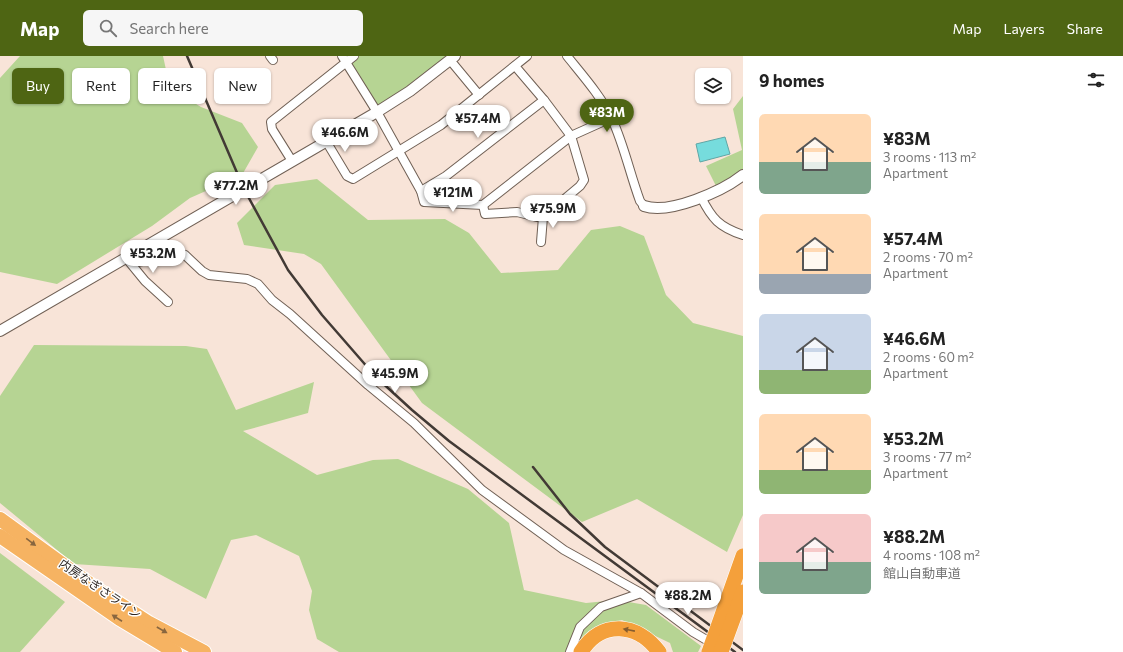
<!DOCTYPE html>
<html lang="en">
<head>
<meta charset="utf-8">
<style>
  :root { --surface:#fff; --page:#f6f6f6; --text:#222; --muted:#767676; --accent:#4e6513 }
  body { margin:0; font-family:Commissioner,"Noto Sans JP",sans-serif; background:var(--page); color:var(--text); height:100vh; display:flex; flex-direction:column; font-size:15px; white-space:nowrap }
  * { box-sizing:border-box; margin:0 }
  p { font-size:13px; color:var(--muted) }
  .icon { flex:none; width:22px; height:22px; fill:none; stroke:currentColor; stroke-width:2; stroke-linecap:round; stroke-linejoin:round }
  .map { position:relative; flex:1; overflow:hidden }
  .details { display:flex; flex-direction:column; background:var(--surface); width:380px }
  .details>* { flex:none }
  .hud { position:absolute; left:12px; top:12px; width:380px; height:36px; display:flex; gap:8px }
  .tools { position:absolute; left:695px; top:12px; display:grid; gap:8px }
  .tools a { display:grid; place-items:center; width:36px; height:36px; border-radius:6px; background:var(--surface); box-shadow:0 1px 3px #0004; font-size:20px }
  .price { position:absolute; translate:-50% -34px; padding:0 9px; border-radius:14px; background:#fff; color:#222; font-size:13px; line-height:26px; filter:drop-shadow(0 1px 2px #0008) }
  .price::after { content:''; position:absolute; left:50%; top:24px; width:12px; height:9px; margin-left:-6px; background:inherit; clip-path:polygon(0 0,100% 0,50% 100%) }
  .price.selected { background:var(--accent); color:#fff }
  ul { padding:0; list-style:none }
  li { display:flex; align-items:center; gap:12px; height:100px; padding:0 16px }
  li span { display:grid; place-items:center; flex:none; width:112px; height:80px; border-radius:6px; color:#555 }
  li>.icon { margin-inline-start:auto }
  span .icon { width:48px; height:48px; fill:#fffc; stroke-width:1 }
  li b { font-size:17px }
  h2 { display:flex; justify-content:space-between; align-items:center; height:48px; padding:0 16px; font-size:17px }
  .pill { padding:0 14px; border-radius:6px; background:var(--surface); box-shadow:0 1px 3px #0004; font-size:14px; line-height:36px }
  .pill.selected { background:var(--accent); color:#fff }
  header { display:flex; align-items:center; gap:24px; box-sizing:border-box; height:56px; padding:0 20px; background:var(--accent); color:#fff }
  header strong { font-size:19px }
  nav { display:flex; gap:22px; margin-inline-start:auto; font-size:14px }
  .search { width:280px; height:36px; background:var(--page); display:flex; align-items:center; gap:10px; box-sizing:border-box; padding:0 14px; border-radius:6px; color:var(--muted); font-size:15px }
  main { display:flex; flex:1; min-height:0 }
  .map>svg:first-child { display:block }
</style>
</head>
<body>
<header>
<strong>Map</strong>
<div class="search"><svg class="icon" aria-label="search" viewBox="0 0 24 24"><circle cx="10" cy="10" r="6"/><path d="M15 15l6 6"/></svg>Search here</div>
<nav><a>Map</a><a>Layers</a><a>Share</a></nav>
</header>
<main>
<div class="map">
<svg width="743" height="596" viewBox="0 0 743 596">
  <rect width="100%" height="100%" fill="#f8e4d8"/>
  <g fill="#b6d493">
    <path d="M 20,0 L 163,0 L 170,32 L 201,51 L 242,67 L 258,91 L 242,119 L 190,142 L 152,170 L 57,228 L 0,216 L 0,22 Z"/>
    <path d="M 354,0 L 455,0 L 377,56 L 347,6 Z"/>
    <path d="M 743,40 L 743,116 L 718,134 L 706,110 L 742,94 L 733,53 Z"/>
    <path d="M 317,123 L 368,164 L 445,163 L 469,177 L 501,217 L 558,214 L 591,174 L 620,170 L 644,180 L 666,239 L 693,267 L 743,280 L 743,459 L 727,496 L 637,443 L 582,466 L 422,347 L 321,208 L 304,198 L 244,189 L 237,167 L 275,129 Z"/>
    <path d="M 34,289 L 186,290 L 207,293 L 236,354 L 314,326 L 308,357 L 243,375 L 317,419 L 373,404 L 398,403 L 468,433 L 509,467 L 524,534 L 586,547 L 617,544 L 646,549 L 701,590 L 698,596 L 673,596 L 670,587 L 622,564 L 594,572 L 578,596 L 339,596 L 317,583 L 309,554 L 312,535 L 299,500 L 256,479 L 231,484 L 206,543 L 150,513 L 74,508 L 0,447 L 0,340 Z"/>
    <path d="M 0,497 L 65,546 L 20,596 L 0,596 Z"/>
  </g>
  <path fill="#76dcdd" stroke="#60a6a5" d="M 725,81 L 730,98 L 700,106 L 696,88 Z"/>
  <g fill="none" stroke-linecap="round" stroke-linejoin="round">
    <defs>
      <g id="minor">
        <path d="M 270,0 L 273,4"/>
        <path d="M 342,0 L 377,56 L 421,135 L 424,146 L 483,149"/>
        <path d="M 567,0 C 583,20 601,40 612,63 C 624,89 630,118 640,145 L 644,150"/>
        <path d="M 450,4 L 479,39"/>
        <path d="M 326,85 L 347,120 L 353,123 L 441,69 L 527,0"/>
        <path d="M 292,105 L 272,73 L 271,66 L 354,0"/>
        <path d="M 421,135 L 446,120 L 544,44"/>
        <path d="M 701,141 C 712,163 719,171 743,179"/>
        <path d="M 483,149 L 485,158 L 517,156 L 537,161 L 543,161 L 580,130 L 584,124 L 571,80 L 544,44 L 515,10"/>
        <path d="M 483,149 L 571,80 L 611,62"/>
        <path d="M 541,186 L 543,161"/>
        <path d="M 128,200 L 134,205 L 137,206 L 180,198 L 185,199 L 202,215 L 209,219 L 247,223 L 258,228 L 272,244 L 290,258 L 368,329 L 414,367 L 482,434 L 564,494 L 641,537 L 693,576 L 715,589"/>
        <path d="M 127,203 L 145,225 L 168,246"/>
        <path d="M 570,596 L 580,571 L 601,551 L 641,537"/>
      </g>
      <g id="tertiary">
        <path d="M 644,150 C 669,159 723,135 743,119"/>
        <path d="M 0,275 L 377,56 L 410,35 L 455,0"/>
      </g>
      <g id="trunk">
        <path d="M 0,463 L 95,532 L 149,567 L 204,596"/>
        <path d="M 0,480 L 120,563 L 175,596"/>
      </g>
      <path id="motorway" d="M 581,596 C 601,563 638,567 659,596"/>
    </defs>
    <use href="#minor" stroke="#706055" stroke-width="10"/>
    <use href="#tertiary" stroke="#706055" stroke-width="12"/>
    <use href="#trunk" stroke="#fff" stroke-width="16"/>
    <use href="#motorway" stroke="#fff" stroke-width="16"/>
    <use href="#minor" stroke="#fff" stroke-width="8"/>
    <use href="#tertiary" stroke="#fff" stroke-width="10"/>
    <use href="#trunk" stroke="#f6b362" stroke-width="14"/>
    <use href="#motorway" stroke="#f4a03b" stroke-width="15"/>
    <g stroke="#423a35" stroke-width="2.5">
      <path d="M 187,0 L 244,133 L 288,214 L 322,259 L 376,321 L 412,354 L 449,385 L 735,596"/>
      <path d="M 533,411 L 570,458 L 605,491 L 743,594"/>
    </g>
    <defs>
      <g id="motorway-bridge">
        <path d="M 709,596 L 743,500"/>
        <path d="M 721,596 L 743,536"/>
      </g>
    </defs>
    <use href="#motorway-bridge" stroke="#fff" stroke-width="16" stroke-linecap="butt"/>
    <use href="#motorway-bridge" stroke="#f4a03b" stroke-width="15"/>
  </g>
  <defs><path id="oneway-solid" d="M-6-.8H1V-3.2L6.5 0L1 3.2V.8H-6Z"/></defs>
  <g fill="#88663f">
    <use href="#oneway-solid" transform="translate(31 486) rotate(37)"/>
    <use href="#oneway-solid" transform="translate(117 562) rotate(-147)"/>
    <use href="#oneway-solid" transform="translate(162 574) rotate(30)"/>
  </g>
  <use fill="#875d2e" href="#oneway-solid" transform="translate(629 574) rotate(-169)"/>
  <g text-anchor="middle" stroke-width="3" stroke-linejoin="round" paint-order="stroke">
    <g font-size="12" fill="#2e2723" stroke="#fff">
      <text transform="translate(100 533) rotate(34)" y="4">内房なぎさライン</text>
    </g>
  </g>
</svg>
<div class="tools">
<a><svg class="icon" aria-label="layers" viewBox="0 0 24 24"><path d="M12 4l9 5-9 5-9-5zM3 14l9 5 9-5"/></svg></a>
</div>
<b class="price selected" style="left:607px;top:77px">¥83M</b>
<b class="price" style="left:478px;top:83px">¥57.4M</b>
<b class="price" style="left:345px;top:97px">¥46.6M</b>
<b class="price" style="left:236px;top:150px">¥77.2M</b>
<b class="price" style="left:453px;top:157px">¥121M</b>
<b class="price" style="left:553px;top:173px">¥75.9M</b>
<b class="price" style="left:153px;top:218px">¥53.2M</b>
<b class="price" style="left:395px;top:338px">¥45.9M</b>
<b class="price" style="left:688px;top:560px">¥88.2M</b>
<div class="hud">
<a class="pill selected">Buy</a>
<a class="pill">Rent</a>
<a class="pill">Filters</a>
<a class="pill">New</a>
</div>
</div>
<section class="details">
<h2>9 homes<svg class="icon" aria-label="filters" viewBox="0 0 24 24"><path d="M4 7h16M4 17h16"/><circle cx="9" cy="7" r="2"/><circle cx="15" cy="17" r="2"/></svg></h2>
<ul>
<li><span style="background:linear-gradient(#ffd9b3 60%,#7fa58c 0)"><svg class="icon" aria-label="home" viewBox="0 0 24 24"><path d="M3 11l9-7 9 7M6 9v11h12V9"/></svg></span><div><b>¥83M</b><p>3 rooms · 113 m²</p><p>Apartment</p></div></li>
<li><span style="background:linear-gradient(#ffd9b3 75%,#9aa5b1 0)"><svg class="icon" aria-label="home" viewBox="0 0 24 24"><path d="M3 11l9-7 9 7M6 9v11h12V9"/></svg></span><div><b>¥57.4M</b><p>2 rooms · 70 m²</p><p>Apartment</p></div></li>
<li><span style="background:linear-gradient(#c9d6e8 70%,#8fb573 0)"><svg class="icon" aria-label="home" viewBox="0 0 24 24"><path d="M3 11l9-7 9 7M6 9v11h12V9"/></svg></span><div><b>¥46.6M</b><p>2 rooms · 60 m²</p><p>Apartment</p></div></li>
<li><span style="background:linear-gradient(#ffd9b3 70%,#8fb573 0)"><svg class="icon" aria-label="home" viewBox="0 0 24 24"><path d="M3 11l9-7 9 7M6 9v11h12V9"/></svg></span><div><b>¥53.2M</b><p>3 rooms · 77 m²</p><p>Apartment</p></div></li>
<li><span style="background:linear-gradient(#f6c9c9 60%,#7fa58c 0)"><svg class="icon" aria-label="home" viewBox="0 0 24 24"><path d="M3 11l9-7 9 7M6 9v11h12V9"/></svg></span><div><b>¥88.2M</b><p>4 rooms · 108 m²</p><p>館山自動車道</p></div></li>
</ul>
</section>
</main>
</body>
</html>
